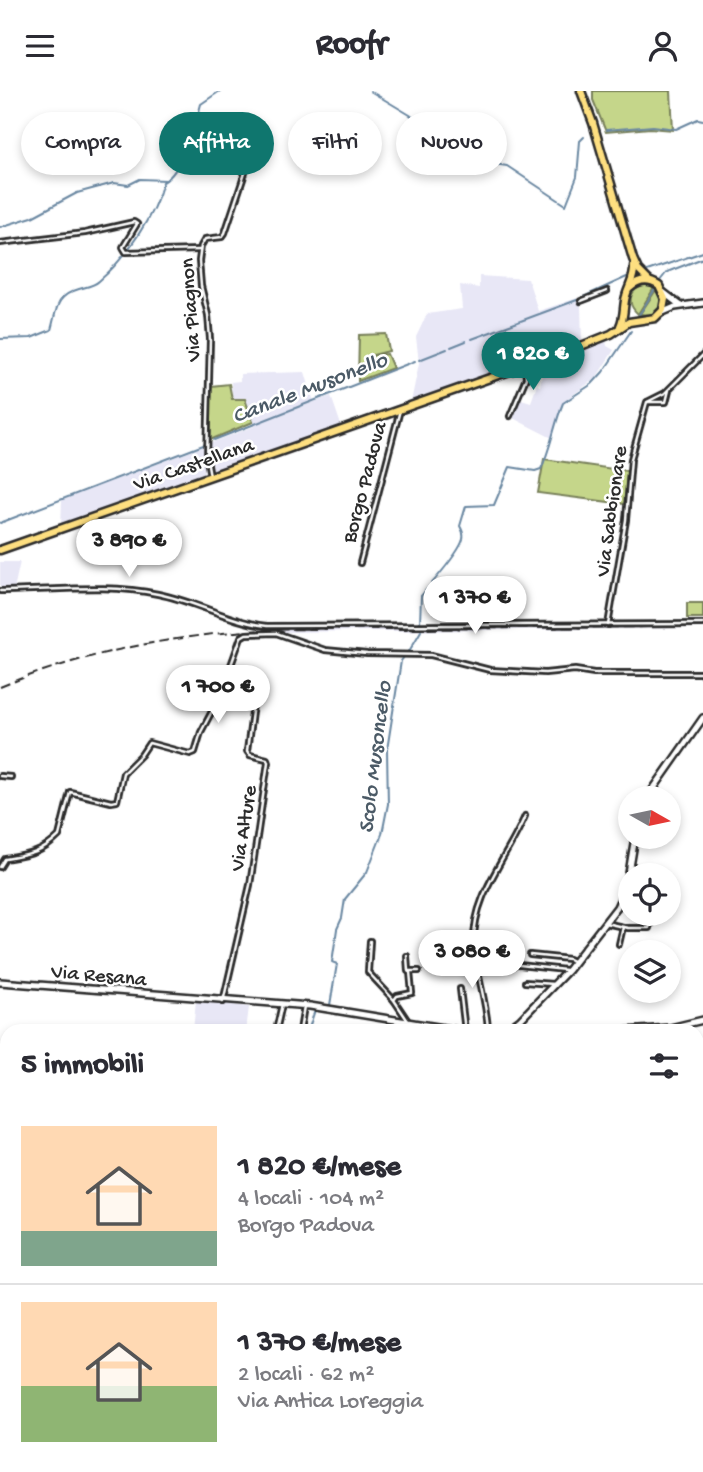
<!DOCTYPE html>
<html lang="it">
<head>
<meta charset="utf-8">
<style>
  :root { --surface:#fff; --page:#f2f2f3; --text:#2b2b33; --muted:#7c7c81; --line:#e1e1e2; --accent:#0f766e }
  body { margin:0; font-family:"Gochi Hand",sans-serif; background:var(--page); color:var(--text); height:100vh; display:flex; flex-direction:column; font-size:26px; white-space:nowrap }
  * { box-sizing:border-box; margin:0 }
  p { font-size:23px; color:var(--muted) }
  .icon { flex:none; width:38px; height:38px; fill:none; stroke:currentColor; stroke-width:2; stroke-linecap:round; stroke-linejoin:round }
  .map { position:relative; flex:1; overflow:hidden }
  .panel { position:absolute; left:0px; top:933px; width:704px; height:450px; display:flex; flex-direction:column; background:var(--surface); border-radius:21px 21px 0 0; box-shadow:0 4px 10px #0003 }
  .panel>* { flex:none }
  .hud { position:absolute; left:21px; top:21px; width:662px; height:63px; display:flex; gap:14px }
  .needle { width:46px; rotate:99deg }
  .buttons { position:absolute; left:618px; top:695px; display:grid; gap:14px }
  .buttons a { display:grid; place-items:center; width:63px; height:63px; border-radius:50%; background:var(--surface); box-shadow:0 4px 10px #0003; font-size:35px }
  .price { position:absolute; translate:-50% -60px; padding:0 16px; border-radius:24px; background:#fff; color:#222; font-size:23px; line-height:46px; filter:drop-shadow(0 2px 4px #0008) }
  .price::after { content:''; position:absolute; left:50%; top:42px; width:21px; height:16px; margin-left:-10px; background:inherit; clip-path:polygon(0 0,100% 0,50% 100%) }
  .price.current { background:var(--accent); color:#fff }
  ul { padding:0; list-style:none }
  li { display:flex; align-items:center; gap:21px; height:175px; padding:0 21px }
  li+li { border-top:2px solid var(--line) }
  li span { display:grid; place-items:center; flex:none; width:196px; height:140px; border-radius:0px; color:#555 }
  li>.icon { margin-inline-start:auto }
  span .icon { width:84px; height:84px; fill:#fffc; stroke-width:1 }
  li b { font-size:30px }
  h2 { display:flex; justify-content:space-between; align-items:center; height:84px; padding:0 21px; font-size:30px }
  .pill { padding:0 24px; border-radius:32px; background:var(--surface); box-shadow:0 4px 10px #0003; font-size:24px; line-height:63px }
  .pill.current { background:var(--accent); color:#fff }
  header { display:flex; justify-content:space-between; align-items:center; height:91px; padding:0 21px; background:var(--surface); font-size:32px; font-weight:700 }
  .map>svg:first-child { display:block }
</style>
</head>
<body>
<header><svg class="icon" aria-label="menu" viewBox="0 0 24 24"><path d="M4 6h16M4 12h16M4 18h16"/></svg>Roofr<svg class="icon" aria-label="person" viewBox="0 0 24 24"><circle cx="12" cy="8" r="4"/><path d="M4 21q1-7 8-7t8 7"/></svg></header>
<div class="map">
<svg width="703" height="1381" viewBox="0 0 703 1381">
  <rect width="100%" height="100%" fill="#fff"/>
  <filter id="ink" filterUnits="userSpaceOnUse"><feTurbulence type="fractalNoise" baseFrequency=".0143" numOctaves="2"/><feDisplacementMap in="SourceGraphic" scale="14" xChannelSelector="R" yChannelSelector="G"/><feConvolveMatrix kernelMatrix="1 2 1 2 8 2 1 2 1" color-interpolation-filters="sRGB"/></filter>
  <g filter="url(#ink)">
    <g fill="#e8e7f6">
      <path d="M 479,185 L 528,188 L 538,220 L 578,207 L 581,215 L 582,251 L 411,311 L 419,272 L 416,246 L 427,223 L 462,218 L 460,194 L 479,197 Z"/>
      <path d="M 606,249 L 607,255 L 614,259 L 596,287 L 563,311 L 552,347 L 511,326 L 516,312 L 520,310 L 518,307 L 531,311 L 537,294 L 540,295 L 545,270 Z"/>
      <path d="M 305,281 L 314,311 L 331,305 L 342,337 L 215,381 L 209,374 L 211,352 L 255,335 L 245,308 L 232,308 L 231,291 L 240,290 L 240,283 Z"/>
      <path d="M 207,354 L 204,385 L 61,436 L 62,409 Z"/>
      <path d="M 0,471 L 20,471 L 14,498 L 0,498 Z"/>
      <path d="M 703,534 L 703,537 L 279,541 L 281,538 L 306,537 Z"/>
      <path d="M 196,909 L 249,916 L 246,940 L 193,940 Z"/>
    </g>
    <g fill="#c5d68a" stroke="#78805a" stroke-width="2">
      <path d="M 593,0 L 671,0 L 673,39 L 650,37 L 606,41 L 593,9 Z"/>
      <path d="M 646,194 L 654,197 L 638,223 C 629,215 628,206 636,198 Z"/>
      <path d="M 656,199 L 661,206 L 660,217 L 650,224 L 640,223 Z"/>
      <path d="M 386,243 L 389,260 L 369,265 L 387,263 L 393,277 L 358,290 L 359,244 Z"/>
      <path d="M 229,293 L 232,308 L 245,308 L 253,331 L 210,349 L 211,295 Z"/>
      <path d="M 544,368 L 627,380 L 625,413 L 538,402 Z"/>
      <rect x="687" y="512" width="16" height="15"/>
    </g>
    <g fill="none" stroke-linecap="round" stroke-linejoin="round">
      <g stroke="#6b88a2" stroke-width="2">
        <path d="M 370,0 L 410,24 L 449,53 L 456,56 L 480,58 L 488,72 L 507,75 L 566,114 L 577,86 L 580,50 L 584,46"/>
        <path d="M 606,39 L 653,35 L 676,38 L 698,28 L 703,29"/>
        <path d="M 0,136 L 32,126 L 77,102 L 114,92 L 128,94 L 140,88 L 166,89"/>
        <path d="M 644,181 L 703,161"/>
        <path d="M 659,191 L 667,181 L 703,167"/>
        <path d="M 581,207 L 629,185"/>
        <path d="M 639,224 L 655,198"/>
        <path d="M 0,248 L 31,247 L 51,239 C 57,218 55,205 79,198 C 86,196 94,195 99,190 C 126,167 154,125 163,91 C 182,81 196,33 201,13 L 220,0"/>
        <path d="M 472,248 L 577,209"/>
        <path d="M 451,256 L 466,250"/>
        <path d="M 419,269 L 447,258"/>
        <path d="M 214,349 L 415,270"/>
        <path d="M 0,432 L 206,353"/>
        <path d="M 420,532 L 421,505 C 432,492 456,466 462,451 C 465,445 463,440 460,435 L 466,415 L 494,414 L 510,376 L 535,380 L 541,378 C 551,357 554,334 563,312 L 592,293 L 603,281 L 631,240"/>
        <path d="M 408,562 L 421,540"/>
        <path d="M 317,914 L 330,914 L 337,873 L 332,871 L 337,838 L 342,827 L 345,808 L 367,781 L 382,743 L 388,713 L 387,659 L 401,570 L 405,565"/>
        <path d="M 308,940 L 315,919"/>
        <path d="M 0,1377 L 7,1373"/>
      </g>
      <defs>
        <g id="street">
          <path d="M 0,152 L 85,142 L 134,131 L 137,133 L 123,156 L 126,161 L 200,159"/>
          <path d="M 581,210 L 607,200"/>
          <path d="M 648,311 L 666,311 L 669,299"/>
          <path d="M 510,325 L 526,287 L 525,276"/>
          <path d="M 210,385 L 207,368 L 210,248 L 208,224 L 201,195 L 199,170 L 201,155 L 205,148 L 222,146 L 225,142 L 245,82 L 245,66 L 251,31"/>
          <path d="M 360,472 L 400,319"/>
          <path d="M 0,500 C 53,500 106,492 158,503 C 195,510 230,531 267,535 L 703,533"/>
          <path d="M 608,534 L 626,429 L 631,368 L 647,311 L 665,302 L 703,264"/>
          <path d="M 220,605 L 253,613 L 247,660 L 250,664 L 267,668 L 268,671 L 250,794 L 223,911"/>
          <path d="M 0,685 L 11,686"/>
          <path d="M 0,776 L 5,768 C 28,764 41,763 59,745 L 70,701 L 111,711 L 117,710 L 123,682 L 141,664 L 149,652 L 190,663 L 195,661 L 201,641 L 220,605 L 241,546 L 246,543 L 276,542 L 325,559 L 367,563 L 431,564 L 490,579 L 545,582 L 575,579 L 594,582 L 703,582"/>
          <path d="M 605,832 L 628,837 L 649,837 L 653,822"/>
          <path d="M 370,850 L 368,881 L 394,909"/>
          <path d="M 619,853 L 623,836"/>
          <path d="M 530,864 L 569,868 L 575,871"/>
          <path d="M 407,865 L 408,880 L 419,880"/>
          <path d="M 510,873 L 565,879"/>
          <path d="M 525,891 L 553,893"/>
          <path d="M 460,898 L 465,940"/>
          <path d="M 408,930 L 394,909 L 397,905 L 412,902 L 410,881"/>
          <path d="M 276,940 L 282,913"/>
          <path d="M 300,940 L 304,915"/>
          <path d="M 488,940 C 487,910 476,883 474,854 C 472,804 507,768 525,725"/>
          <path d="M 0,1048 L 7,1047"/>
          <path d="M 696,1231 L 703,1236"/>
          <path d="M 0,1329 L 7,1330"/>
          <path d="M 50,1376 L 50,1381"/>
          <path d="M 663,1376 L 663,1381"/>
        </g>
        <g id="secondary">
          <path d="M 663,201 L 680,214"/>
          <path d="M 661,222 L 675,216 L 703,212"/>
          <path d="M 647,707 L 703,627"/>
          <path d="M 0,891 L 310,915 L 462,940"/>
          <path d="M 467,940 L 470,940"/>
          <path d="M 505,940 L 520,929 L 568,879 L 617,816 L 627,794 L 635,746"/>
          <path d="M 624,940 L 670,937 L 703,929"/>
          <path d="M 0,971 L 7,1040"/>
          <path d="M 94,1376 L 95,1381"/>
          <path d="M 223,1381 L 227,1376"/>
        </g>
        <g id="primary">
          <path d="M 581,0 L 593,32 L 633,168 L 638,179 L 649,190"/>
          <path d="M 620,235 C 625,225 623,215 626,205 C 629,194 635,187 634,175"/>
          <path d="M 0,459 L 581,255 L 611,243 L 629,231 L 655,227 L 663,219 L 665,208 L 659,195 C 649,188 639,189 630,197"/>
        </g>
      </defs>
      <use href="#street" stroke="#2b2b2b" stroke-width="8"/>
      <use href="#secondary" stroke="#2b2b2b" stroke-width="10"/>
      <use href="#primary" stroke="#2b2b2b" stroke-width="11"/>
      <use href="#street" stroke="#fff" stroke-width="2.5"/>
      <use href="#secondary" stroke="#fff" stroke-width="5"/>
      <use href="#primary" stroke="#fedf80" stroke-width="6"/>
      <path stroke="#2b2b2b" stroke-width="2" stroke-dasharray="10 5" stroke-linecap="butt" d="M 0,596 C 78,564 163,546 247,540 C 303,537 360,538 417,538 C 512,537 608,536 703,536"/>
    </g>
  </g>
  <g text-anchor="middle" stroke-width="5" stroke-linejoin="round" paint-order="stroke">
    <g font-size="21" fill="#2b2b2b" stroke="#fff">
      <text transform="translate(189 219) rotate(-94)" y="7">Via Piagnon</text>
      <text transform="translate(193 372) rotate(-19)" y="7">Via Castellana</text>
      <text transform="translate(363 391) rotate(-75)" y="7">Borgo Padova</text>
      <text transform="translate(610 420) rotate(-82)" y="7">Via Sabbionare</text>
      <text transform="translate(242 737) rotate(-81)" y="7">Via Alture</text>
      <text transform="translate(99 883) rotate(5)" y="7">Via Resana</text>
    </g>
    <g font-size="23" font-style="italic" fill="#4b5a66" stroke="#fff">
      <text transform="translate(309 295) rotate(-21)" y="8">Canale Musonello</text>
      <text transform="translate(373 666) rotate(-83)" y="8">Scolo Musoncello</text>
    </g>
  </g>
</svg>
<div class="buttons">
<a><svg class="needle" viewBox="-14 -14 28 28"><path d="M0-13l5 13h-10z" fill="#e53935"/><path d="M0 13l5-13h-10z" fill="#7c7c81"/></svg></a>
<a><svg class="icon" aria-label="locate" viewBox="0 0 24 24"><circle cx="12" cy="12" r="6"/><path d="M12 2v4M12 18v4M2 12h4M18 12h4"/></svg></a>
<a><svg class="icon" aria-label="layers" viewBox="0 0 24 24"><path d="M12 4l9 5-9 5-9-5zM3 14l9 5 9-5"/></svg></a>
</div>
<b class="price current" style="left:533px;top:301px">1 820 €</b>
<b class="price" style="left:129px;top:488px">3 890 €</b>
<b class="price" style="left:475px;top:545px">1 370 €</b>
<b class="price" style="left:218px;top:634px">1 700 €</b>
<b class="price" style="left:472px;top:899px">3 080 €</b>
<div class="hud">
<a class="pill">Compra</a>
<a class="pill current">Affitta</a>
<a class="pill">Filtri</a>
<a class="pill">Nuovo</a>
</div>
<section class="panel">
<h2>5 immobili<svg class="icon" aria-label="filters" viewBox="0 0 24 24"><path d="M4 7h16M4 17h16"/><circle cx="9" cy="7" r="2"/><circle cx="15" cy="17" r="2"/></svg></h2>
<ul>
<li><span style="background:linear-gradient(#ffd9b3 75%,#7fa58c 0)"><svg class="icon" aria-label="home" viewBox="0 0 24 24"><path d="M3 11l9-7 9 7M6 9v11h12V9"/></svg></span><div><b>1 820 €/mese</b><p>4 locali · 104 m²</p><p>Borgo Padova</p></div></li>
<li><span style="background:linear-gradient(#ffd9b3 60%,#8fb573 0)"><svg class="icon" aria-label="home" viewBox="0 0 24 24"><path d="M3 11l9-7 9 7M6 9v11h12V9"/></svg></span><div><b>1 370 €/mese</b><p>2 locali · 62 m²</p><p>Via Antica Loreggia</p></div></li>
</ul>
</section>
</div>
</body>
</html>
